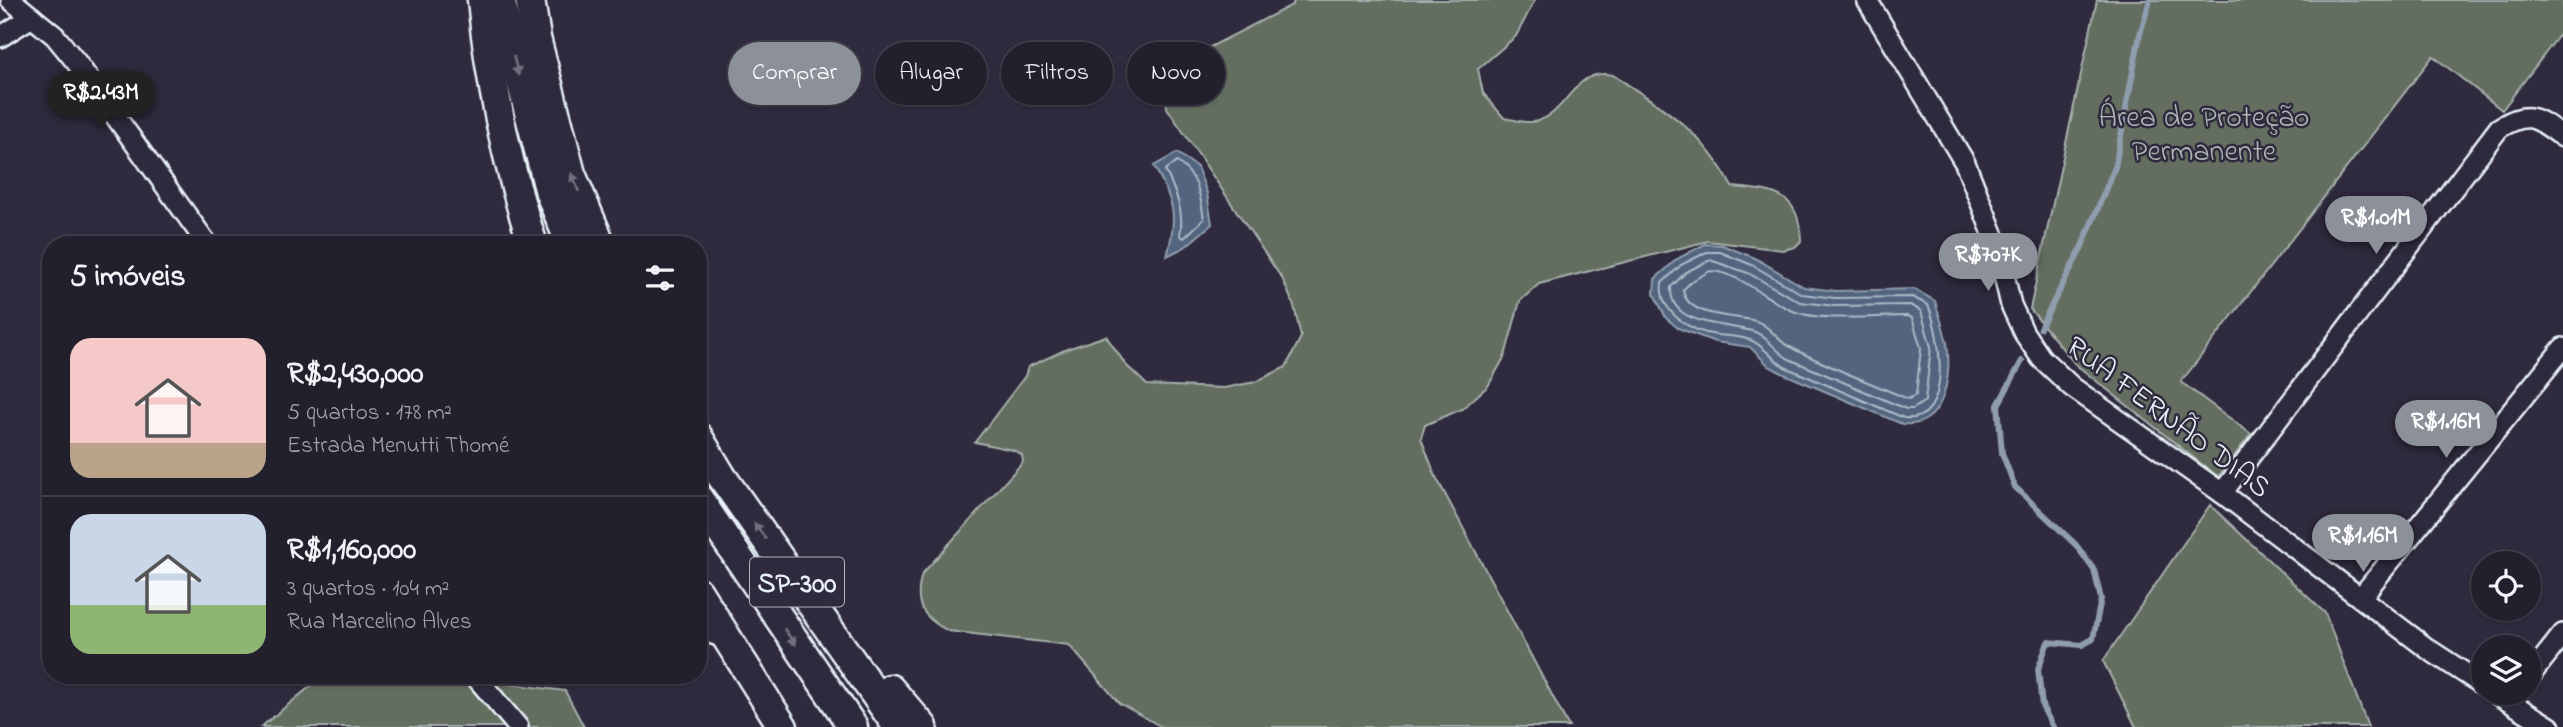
<!DOCTYPE html>
<html lang="pt">
<head>
<meta charset="utf-8">
<style>
  :root { --surface:#23202e; --page:#2b2836; --text:#f1f3f6; --muted:#a3a3aa; --line:#403e4a; --accent:#8c9099 }
  body { margin:0; font-family:"Indie Flower",sans-serif; background:var(--page); color:var(--text); height:100vh; display:flex; flex-direction:column; font-size:26px; white-space:nowrap }
  * { box-sizing:border-box; margin:0 }
  p { font-size:23px; color:var(--muted) }
  .icon { flex:none; width:38px; height:38px; fill:none; stroke:currentColor; stroke-width:2; stroke-linecap:round; stroke-linejoin:round }
  .map { position:relative; flex:1; overflow:hidden }
  .drawer { position:absolute; left:42px; top:236px; width:665px; height:448px; display:flex; flex-direction:column; background:var(--surface); border-radius:28px; box-shadow:0 2px 5px #0004,0 0 0 2px var(--line) }
  .drawer>* { flex:none }
  .hud { position:absolute; left:728px; top:42px; width:665px; height:63px; display:flex; gap:14px }
  .fabs { position:absolute; left:2471px; top:551px; display:grid; gap:14px }
  .fabs a { display:grid; place-items:center; width:70px; height:70px; border-radius:50%; background:var(--surface); box-shadow:0 2px 5px #0004,0 0 0 2px var(--line); font-size:35px }
  .price { position:absolute; translate:-50% -60px; padding:0 16px; border-radius:24px; background:var(--accent); color:#fff; font-size:23px; line-height:46px; filter:drop-shadow(0 2px 4px #0008) }
  .price::after { content:''; position:absolute; left:50%; top:42px; width:21px; height:16px; margin-left:-10px; background:inherit; clip-path:polygon(0 0,100% 0,50% 100%) }
  .price.active { background:#222; color:#fff }
  ul { padding:0; list-style:none }
  li { display:flex; align-items:center; gap:21px; height:175px; padding:0 28px }
  li+li { border-top:2px solid var(--line) }
  li span { display:grid; place-items:center; flex:none; width:196px; height:140px; border-radius:21px; color:#555 }
  li>.icon { margin-inline-start:auto }
  span .icon { width:84px; height:84px; fill:#fffc; stroke-width:1 }
  li b { font-size:30px }
  h2 { display:flex; justify-content:space-between; align-items:center; height:84px; padding:0 28px; font-size:30px }
  .pill { padding:0 24px; border-radius:32px; background:var(--surface); box-shadow:0 2px 5px #0004,0 0 0 2px var(--line); font-size:24px; line-height:63px }
  .pill.active { background:var(--accent); color:#fff }
  .map>svg:first-child { display:block }
</style>
</head>
<body>
<div class="map">
<svg width="2563" height="727" viewBox="0 0 2563 727">
  <rect width="100%" height="100%" fill="#2f2a3d"/>
  <filter id="ink" filterUnits="userSpaceOnUse"><feTurbulence type="fractalNoise" baseFrequency=".0143" numOctaves="2"/><feDisplacementMap in="SourceGraphic" scale="14" xChannelSelector="R" yChannelSelector="G"/><feConvolveMatrix kernelMatrix="1 2 1 2 8 2 1 2 1" color-interpolation-filters="sRGB"/></filter>
  <g filter="url(#ink)">
    <g fill="#646e61" stroke="#a6b0ac" stroke-width="2">
      <path d="M 1295,0 L 1535,0 L 1516,36 L 1478,69 L 1483,93 L 1504,118 C 1512,119 1523,123 1531,122 C 1568,119 1571,66 1613,75 C 1664,108 1703,131 1732,187 C 1773,191 1800,191 1801,241 L 1795,247 L 1783,250 L 1708,241 L 1539,284 L 1520,301 L 1505,356 L 1488,386 L 1462,409 L 1425,425 L 1421,438 L 1436,477 L 1569,727 L 1162,727 L 1119,703 L 1069,645 L 948,631 C 922,617 913,604 922,574 L 1023,462 L 1022,455 L 1013,450 L 975,442 L 1025,376 L 1028,367 L 1067,349 L 1106,336 L 1126,365 L 1147,385 L 1224,388 L 1255,382 L 1286,367 L 1301,337 L 1294,306 L 1283,280 L 1167,108 L 1166,95 L 1208,48 L 1292,5 Z"/>
      <path d="M 2097,0 L 2563,0 L 2563,30 L 2502,110 L 2433,56 L 2181,382 L 2251,434 L 2218,477 L 2075,364 L 2030,309 Z"/>
      <path d="M 2210,505 L 2325,613 L 2368,727 L 2136,727 L 2103,661 Z"/>
      <path d="M 323,676 L 502,676 L 510,684 L 565,691 L 584,727 L 261,727 Z"/>
    </g>
    <g fill="#53657e" stroke="#8f9daf" stroke-width="2">
      <path d="M 1177,153 L 1197,167 L 1207,193 L 1212,224 L 1185,247 L 1167,256 C 1178,215 1174,202 1154,166 Z"/>
      <path d="M 1705,244 L 1722,245 L 1755,258 L 1804,287 L 1836,291 L 1914,289 L 1935,301 C 1939,315 1944,329 1947,343 C 1952,376 1945,429 1902,424 L 1782,373 L 1769,366 L 1750,347 L 1715,342 L 1678,328 L 1666,318 L 1654,294 L 1655,279 L 1677,259 Z"/>
    </g>
    <g fill="none" stroke-linecap="round" stroke-linejoin="round">
      <g stroke="#acb9c7" stroke-width="2">
        <path d="M 1177,162 C 1199,176 1200,195 1204,219 L 1184,238 L 1180,235 C 1185,212 1175,190 1165,170 Z"/>
        <path d="M 1707,252 L 1720,252 L 1752,265 L 1802,294 L 1835,298 L 1912,297 L 1928,305 C 1940,333 1955,424 1904,418 L 1785,367 C 1772,360 1763,344 1750,340 C 1739,336 1728,336 1717,335 C 1691,332 1658,312 1662,283 L 1681,265 Z"/>
        <path d="M 1710,260 L 1748,273 L 1800,302 L 1835,306 L 1910,305 L 1921,311 L 1931,347 L 1925,401 L 1913,409 L 1906,409 L 1789,359 C 1776,352 1768,337 1755,332 C 1729,323 1669,328 1671,287 L 1686,272 Z"/>
        <path d="M 1710,271 C 1740,272 1766,300 1793,311 C 1819,322 1877,316 1907,316 L 1912,318 L 1921,348 L 1916,395 L 1908,399 C 1869,382 1828,367 1790,347 C 1777,341 1771,326 1756,321 C 1735,315 1687,318 1683,290 L 1692,281 Z"/>
      </g>
      <g stroke="#8f9daf" stroke-width="6">
        <path d="M 2040,328 L 2080,251 L 2115,167 L 2140,34 L 2150,0"/>
        <path d="M 2022,361 L 1998,405 L 2002,453 L 2015,487 L 2076,545 L 2094,570 L 2101,599 L 2093,639 L 2082,645 L 2048,642 L 2038,669 L 2042,706 L 2053,727"/>
      </g>
      <defs>
        <g id="minor">
          <path d="M 11,0 L 55,36 L 77,63 L 208,245"/>
          <path d="M 1867,0 L 1965,163 L 1996,241 L 2011,305 L 2024,333 L 2041,358 L 2072,387 L 2222,493 L 2428,649 L 2483,685"/>
          <path d="M 0,37 L 32,17"/>
          <path d="M 2222,493 L 2499,128 C 2529,110 2536,117 2563,137"/>
          <path d="M 2361,597 L 2563,348"/>
          <path d="M 698,629 L 728,639"/>
          <path d="M 475,676 L 518,727"/>
          <path d="M 2529,677 L 2563,634"/>
          <path d="M 2495,693 L 2550,727"/>
        </g>
        <g id="highway">
          <path d="M 482,0 C 490,84 507,164 533,245"/>
          <path d="M 500,0 L 550,193 L 571,245"/>
          <path d="M 530,0 L 536,38 L 571,174 L 601,245"/>
          <path d="M 698,437 L 722,477 L 898,727"/>
          <path d="M 698,498 L 853,727"/>
          <path d="M 698,592 L 783,727"/>
          <path d="M 890,689 L 923,727"/>
        </g>
      </defs>
      <use href="#minor" stroke="#e8f1f8" stroke-width="24"/>
      <use href="#highway" stroke="#e8f1f8" stroke-width="33"/>
      <use href="#minor" stroke="#2f2a3d" stroke-width="19"/>
      <use href="#highway" stroke="#2f2a3d" stroke-width="28"/>
    </g>
    <defs><path id="oneway-solid" d="M-6-.8H1V-3.2L6.5 0L1 3.2V.8H-6Z" transform="scale(1.75)"/></defs>
    <g fill="#70707e">
      <use href="#oneway-solid" transform="translate(516 66) rotate(75)"/>
      <use href="#oneway-solid" transform="translate(575 182) rotate(-112)"/>
      <use href="#oneway-solid" transform="translate(760 531) rotate(-126)"/>
      <use href="#oneway-solid" transform="translate(790 637) rotate(55)"/>
    </g>
  </g>
  <g text-anchor="middle" stroke-width="5" stroke-linejoin="round" paint-order="stroke">
    <rect fill="#2f2a3d" stroke="#b0b5c0" stroke-width="2" x="750" y="557.5" width="94" height="49" rx="5"/>
    <g font-size="28" font-weight="bold" fill="#e8f1f8">
      <text x="797" y="592">SP-300</text>
    </g>
    <g font-size="30" fill="#adb6b4" stroke="#2f2a3d">
      <text x="2204" y="126">Área de Proteção<tspan x="2204" dy="34">Permanente</tspan></text>
    </g>
    <g font-size="30" fill="#e8f1f8" stroke="#2f2a3d">
      <text transform="translate(2169 416) rotate(37)" y="10">RUA FERNÃO DIAS</text>
    </g>
  </g>
</svg>
<div class="fabs">
<a><svg class="icon" aria-label="locate" viewBox="0 0 24 24"><circle cx="12" cy="12" r="6"/><path d="M12 2v4M12 18v4M2 12h4M18 12h4"/></svg></a>
<a><svg class="icon" aria-label="layers" viewBox="0 0 24 24"><path d="M12 4l9 5-9 5-9-5zM3 14l9 5 9-5"/></svg></a>
</div>
<b class="price active" style="left:101px;top:131px">R$2.43M</b>
<b class="price" style="left:2376px;top:256px">R$1.01M</b>
<b class="price" style="left:1988px;top:293px">R$707K</b>
<b class="price" style="left:2446px;top:460px">R$1.16M</b>
<b class="price" style="left:2363px;top:574px">R$1.16M</b>
<div class="hud">
<a class="pill active">Comprar</a>
<a class="pill">Alugar</a>
<a class="pill">Filtros</a>
<a class="pill">Novo</a>
</div>
<section class="drawer">
<h2>5 imóveis<svg class="icon" aria-label="filters" viewBox="0 0 24 24"><path d="M4 7h16M4 17h16"/><circle cx="9" cy="7" r="2"/><circle cx="15" cy="17" r="2"/></svg></h2>
<ul>
<li><span style="background:linear-gradient(#f6c9c9 75%,#b9a48a 0)"><svg class="icon" aria-label="home" viewBox="0 0 24 24"><path d="M3 11l9-7 9 7M6 9v11h12V9"/></svg></span><div><b>R$2,430,000</b><p>5 quartos · 178 m²</p><p>Estrada Menutti Thomé</p></div></li>
<li><span style="background:linear-gradient(#c9d6e8 65%,#8fb573 0)"><svg class="icon" aria-label="home" viewBox="0 0 24 24"><path d="M3 11l9-7 9 7M6 9v11h12V9"/></svg></span><div><b>R$1,160,000</b><p>3 quartos · 104 m²</p><p>Rua Marcelino Alves</p></div></li>
</ul>
</section>
</div>
</body>
</html>
